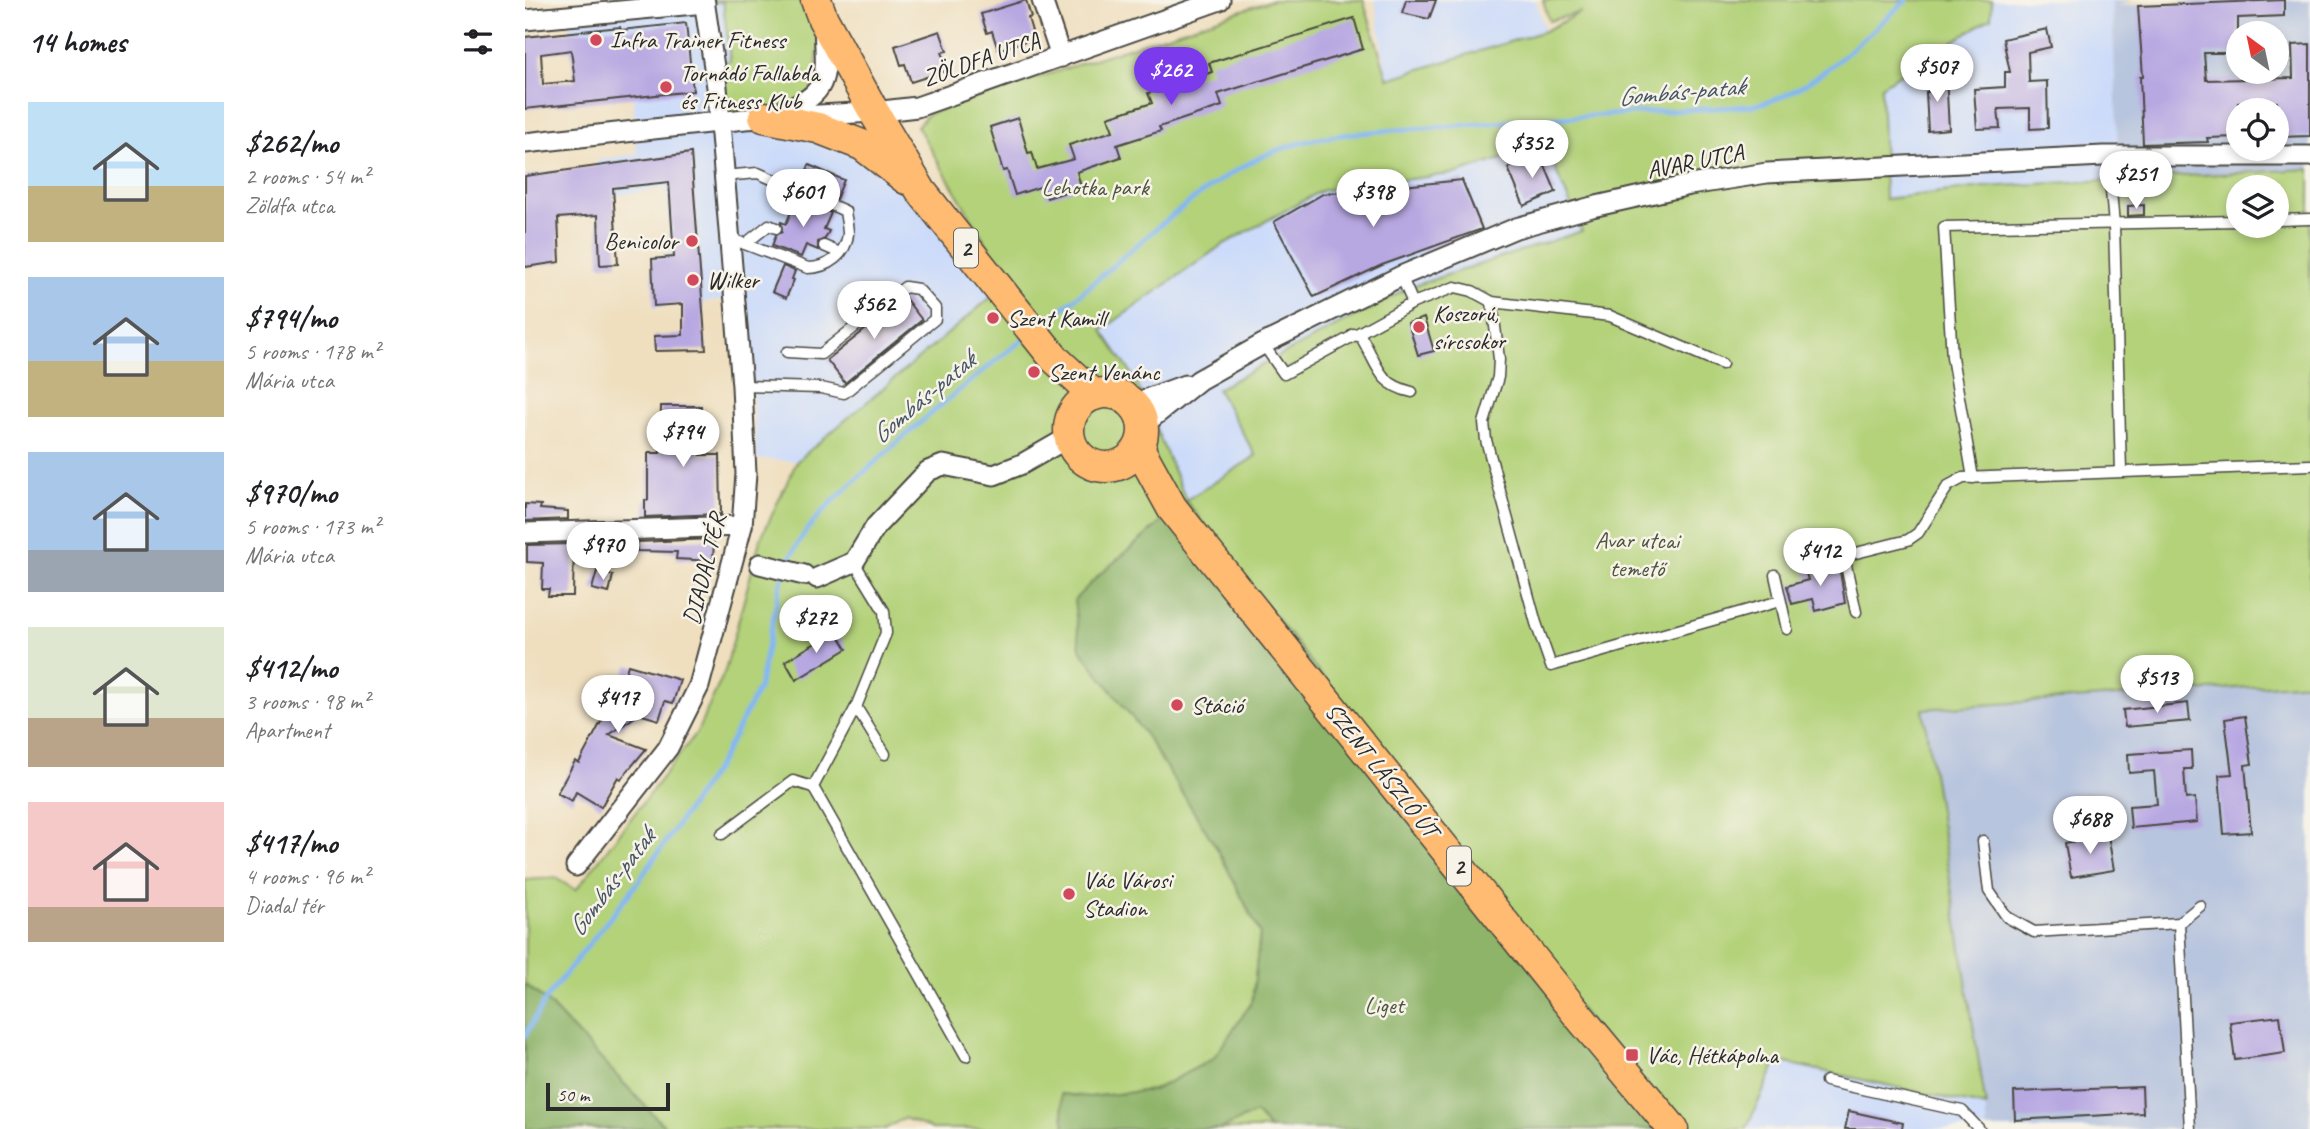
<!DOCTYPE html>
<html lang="en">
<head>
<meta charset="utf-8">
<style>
  :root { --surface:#fff; --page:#f6f6f6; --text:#202124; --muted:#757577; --accent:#7c3aed }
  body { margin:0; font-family:Caveat,sans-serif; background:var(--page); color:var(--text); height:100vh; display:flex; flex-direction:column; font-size:26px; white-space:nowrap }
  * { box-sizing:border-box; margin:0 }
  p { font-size:23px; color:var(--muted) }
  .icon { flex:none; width:38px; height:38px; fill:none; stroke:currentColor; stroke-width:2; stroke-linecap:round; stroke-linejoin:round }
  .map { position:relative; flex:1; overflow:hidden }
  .side { display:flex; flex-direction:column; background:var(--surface); width:525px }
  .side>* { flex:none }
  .needle { width:46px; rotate:327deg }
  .fabs { position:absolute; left:1701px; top:21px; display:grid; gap:14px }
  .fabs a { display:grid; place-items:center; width:63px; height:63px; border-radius:50%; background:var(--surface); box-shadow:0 4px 10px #0003; font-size:35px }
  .scale { position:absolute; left:21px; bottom:18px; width:124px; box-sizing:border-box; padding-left:7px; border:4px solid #2b2b2b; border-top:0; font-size:19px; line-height:24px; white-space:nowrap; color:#2b2b2b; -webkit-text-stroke:5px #f7f3e8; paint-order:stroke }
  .price { position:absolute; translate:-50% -60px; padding:0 16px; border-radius:24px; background:#fff; color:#222; font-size:23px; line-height:46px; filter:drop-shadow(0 2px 4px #0008) }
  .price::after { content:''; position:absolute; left:50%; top:42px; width:21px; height:16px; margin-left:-10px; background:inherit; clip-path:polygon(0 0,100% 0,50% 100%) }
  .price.active { background:var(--accent); color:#fff }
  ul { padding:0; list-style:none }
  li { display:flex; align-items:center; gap:21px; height:175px; padding:0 28px }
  li span { display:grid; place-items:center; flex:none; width:196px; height:140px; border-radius:0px; color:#555 }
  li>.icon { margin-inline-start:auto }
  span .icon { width:84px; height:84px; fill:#fffc; stroke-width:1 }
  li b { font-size:30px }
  h2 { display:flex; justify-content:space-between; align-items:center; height:84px; padding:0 28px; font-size:30px }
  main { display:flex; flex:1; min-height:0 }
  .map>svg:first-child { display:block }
</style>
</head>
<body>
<main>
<section class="side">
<h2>14 homes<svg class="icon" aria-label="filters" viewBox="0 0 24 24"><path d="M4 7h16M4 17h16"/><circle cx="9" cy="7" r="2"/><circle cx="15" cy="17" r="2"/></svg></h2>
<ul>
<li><span style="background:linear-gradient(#bfe0f5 60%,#c2b280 0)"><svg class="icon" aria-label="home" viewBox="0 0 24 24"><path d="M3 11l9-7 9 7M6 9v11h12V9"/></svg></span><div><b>$262/mo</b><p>2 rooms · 54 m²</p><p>Zöldfa utca</p></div></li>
<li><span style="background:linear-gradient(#a9c7e8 60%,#c2b280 0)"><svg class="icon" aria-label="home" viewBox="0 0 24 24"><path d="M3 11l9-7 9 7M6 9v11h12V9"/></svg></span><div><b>$794/mo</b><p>5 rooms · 178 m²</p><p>Mária utca</p></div></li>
<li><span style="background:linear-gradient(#a9c7e8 70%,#9aa5b1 0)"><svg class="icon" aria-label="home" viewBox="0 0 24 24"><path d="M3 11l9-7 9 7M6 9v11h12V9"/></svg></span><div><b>$970/mo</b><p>5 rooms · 173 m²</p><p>Mária utca</p></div></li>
<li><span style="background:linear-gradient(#dfe7d0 65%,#b9a48a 0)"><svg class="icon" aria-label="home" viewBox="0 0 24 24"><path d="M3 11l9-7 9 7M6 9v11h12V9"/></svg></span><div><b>$412/mo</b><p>3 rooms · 98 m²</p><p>Apartment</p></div></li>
<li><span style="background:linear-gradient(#f6c9c9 75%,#b9a48a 0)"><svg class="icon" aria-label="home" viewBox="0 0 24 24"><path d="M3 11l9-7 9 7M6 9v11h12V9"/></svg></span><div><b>$417/mo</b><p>4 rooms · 96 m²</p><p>Diadal tér</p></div></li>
</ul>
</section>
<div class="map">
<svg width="1785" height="1129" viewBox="0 0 1785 1129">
  <rect width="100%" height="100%" fill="#f7f3e8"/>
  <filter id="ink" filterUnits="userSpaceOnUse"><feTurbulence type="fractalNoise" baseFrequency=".0143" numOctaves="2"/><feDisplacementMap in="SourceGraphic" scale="14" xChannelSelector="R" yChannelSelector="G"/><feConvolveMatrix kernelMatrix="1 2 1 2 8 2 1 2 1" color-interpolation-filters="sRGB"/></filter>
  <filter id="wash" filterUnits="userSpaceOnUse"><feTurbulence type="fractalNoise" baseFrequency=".00686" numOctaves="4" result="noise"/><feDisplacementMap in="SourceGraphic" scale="28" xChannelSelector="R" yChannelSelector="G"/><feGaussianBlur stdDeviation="1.57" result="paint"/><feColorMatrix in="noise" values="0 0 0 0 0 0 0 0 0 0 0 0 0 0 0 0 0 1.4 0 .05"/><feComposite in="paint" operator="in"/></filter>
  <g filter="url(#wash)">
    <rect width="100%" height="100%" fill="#efdfbf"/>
    <g fill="#ccdbfa">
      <path d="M 201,0 L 214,130 L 231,128 L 319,145 L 363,175 L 409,222 L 467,296 L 272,461 L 232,459 L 221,298 L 129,307 L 126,257 L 146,254 L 141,188 L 74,198 L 72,160 L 112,154 L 105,60 L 48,66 L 44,23 Z"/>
      <path d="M 850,0 L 1011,0 L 1020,31 L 862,79 Z"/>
      <path d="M 1467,0 L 1587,0 L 1594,178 L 1458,187 L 1360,199 L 1356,86 L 1466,18 Z"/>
      <path d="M 1020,145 L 1058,231 L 885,287 L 693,390 L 731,456 L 661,501 L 610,379 L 577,330 L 696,245 L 798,190 L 933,173 Z"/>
      <path d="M 1251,1061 L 1461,1107 L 1461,1129 L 1221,1129 Z"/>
    </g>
    <g fill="#b8c5de" fill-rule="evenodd">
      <path d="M 1587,0 L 1607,0 L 1593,6 L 1702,0 L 1785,0 L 1785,169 L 1594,178 ZM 1713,33 L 1752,33 L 1752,72 L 1713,72 ZM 1713,110 L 1752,110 L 1752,149 L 1713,149 Z"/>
      <path d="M 1785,683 L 1785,1129 L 1461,1129 L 1461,1107 L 1398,709 Z"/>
    </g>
    <g fill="#b3d279" stroke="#6f7e52" stroke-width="2" fill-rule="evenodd">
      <path d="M 179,0 L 291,0 L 298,19 L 287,98 L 194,122 L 189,64 L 205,61 L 198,2 L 180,3 Z"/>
      <path d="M 748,0 L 838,0 L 863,79 L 1020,31 L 1056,12 L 1024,21 L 1018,0 L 1467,0 L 1466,18 L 1356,86 L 1360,199 L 1458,187 L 1785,169 L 1785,683 L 1398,709 L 1461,1107 L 1252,1061 L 1221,1129 L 1148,1129 L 555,649 L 622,737 L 693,850 L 735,933 L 728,996 L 1118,1129 L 563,1129 L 697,1065 L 721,1011 L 688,1059 L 629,1090 L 564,1097 L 536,1094 L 540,1129 L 407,1129 L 379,1118 L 360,1129 L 142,1129 L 20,1000 L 0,984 L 0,880 L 30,878 L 51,890 L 172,732 L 200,671 L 235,540 L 272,461 L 484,282 L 392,126 L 403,114 ZM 1020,145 L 1057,231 L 885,287 L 692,389 L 731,456 L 661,500 L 610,379 L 577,330 L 697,245 L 798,190 L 933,173 ZM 1713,187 L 1752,187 L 1752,226 L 1713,226 Z"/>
    </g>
    <g fill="#8eb469" stroke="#5c704a" stroke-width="2">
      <path d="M 661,501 L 1148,1129 L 744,1129 L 731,1113 L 696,1129 L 540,1129 L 536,1094 L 564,1097 L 629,1090 L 688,1059 L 727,1002 L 735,933 L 693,850 L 622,737 L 555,649 L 549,600 L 573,576 Z"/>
      <path d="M 0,984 L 20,1000 L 142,1129 L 0,1129 Z"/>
    </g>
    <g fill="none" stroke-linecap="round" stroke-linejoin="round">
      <g stroke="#84b7f1" stroke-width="5">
        <path d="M 516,326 C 586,272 656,197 734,158 C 790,131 854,132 915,127 C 1019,118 1123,112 1227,106 C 1237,103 1248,101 1258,96 C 1304,75 1343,33 1382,0"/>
        <path d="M 262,566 C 275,529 307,502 335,476 C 388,427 443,382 500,338"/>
        <path d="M 0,1036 L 20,1000 L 113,882 L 194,764 L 234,688 L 254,589 L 258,575"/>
      </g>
    </g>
    <g id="blocks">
      <g fill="#b8a8e2" fill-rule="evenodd">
        <path d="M 501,0 L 506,17 L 503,18 L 509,38 L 473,50 L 467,31 L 462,33 L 456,14 Z"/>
        <path d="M 881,0 L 911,0 L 904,19 L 877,13 Z"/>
        <path d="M 1759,0 L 1759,16 L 1713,18 L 1713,53 L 1679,53 L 1681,80 L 1768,78 L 1767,45 L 1785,44 L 1785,136 L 1752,137 L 1752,102 L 1713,103 L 1713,137 L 1682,138 L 1683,142 L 1618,144 L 1615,77 L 1618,77 L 1613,6 Z"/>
        <path d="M 829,18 L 838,49 L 693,94 L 697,106 L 634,127 L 636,131 L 592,145 L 596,157 L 552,172 L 556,187 L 522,198 L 518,186 L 490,195 L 482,170 L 478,171 L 465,127 L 493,118 L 503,153 L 507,152 L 512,169 L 549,159 L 544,145 L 588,131 L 583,117 L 627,103 L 623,93 L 687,72 L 684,63 Z"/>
        <path d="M 161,23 L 168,91 L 0,109 L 0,37 L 95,27 L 96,30 ZM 46,50 L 50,81 L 18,84 L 16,54 Z"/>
        <path d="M 1522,29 L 1526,47 L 1503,52 L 1504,82 L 1522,81 L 1523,128 L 1505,129 L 1505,108 L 1473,109 L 1475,128 L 1452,129 L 1449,89 L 1480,87 L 1480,72 L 1485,72 L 1478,39 Z"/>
        <path d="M 415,31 L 422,51 L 417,52 L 423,70 L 386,82 L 380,64 L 376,65 L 370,46 Z"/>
        <path d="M 1421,75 L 1424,129 L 1403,131 L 1401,92 L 1403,92 L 1403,76 Z"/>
        <path d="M 166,153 L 181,350 L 130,351 L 129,336 L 158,335 L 158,304 L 129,306 L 127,259 L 149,257 L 144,182 L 88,188 L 93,264 L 75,265 L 73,215 L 33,218 L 35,262 L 0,267 L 0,176 Z"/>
        <path d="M 1015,154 L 1031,192 L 999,206 L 983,168 Z"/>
        <path d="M 284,165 L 319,180 L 311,199 L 277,184 Z"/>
        <path d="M 937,180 L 957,229 L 857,265 L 789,297 L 749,222 L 798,194 Z"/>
        <path d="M 272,198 L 306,213 L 299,229 L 304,231 L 300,239 L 293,242 L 293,250 L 281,245 L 276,257 L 247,246 L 251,235 L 257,232 L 256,222 L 261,224 Z"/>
        <path d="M 1619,205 L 1619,215 L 1603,216 L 1603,206 Z"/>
        <path d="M 258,266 L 270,271 L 267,279 L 269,280 L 261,298 L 247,292 Z"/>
        <path d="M 380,298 L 397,320 L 320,383 L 302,360 Z"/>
        <path d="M 899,318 L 909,351 L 893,355 L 883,323 Z"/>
        <path d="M 136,406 L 176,406 L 176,455 L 195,455 L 196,514 L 120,517 L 120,500 L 123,500 L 123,453 L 135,453 Z"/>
        <path d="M 0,504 L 16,505 L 15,509 L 43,511 L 43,519 L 0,521 Z"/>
        <path d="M 189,539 L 188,561 L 151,559 L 152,552 L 112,551 L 112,542 Z"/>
        <path d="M 49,544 L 48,596 L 23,596 L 24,589 L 17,589 L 18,563 L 2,562 L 2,545 Z"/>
        <path d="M 1309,562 L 1312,572 L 1315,571 L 1320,603 L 1291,611 L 1288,599 L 1267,604 L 1262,586 L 1283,580 L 1280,570 Z"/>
        <path d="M 72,571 L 88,575 L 84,593 L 67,589 Z"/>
        <path d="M 311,631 L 322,649 L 271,680 L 260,661 Z"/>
        <path d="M 103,665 L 155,680 L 148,703 L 140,701 L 134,720 L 114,714 L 84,735 L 121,749 L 96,779 L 93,777 L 76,807 L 51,792 L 47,801 L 32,793 L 50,761 L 54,763 L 77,720 L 85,692 L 94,694 Z"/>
        <path d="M 1663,703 L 1665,721 L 1600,727 L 1598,710 Z"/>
        <path d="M 1720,716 L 1727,764 L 1720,765 L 1726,832 L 1699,834 L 1694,775 L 1707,774 L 1700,719 Z"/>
        <path d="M 1666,750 L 1667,769 L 1659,769 L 1661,799 L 1670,798 L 1672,822 L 1606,828 L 1604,806 L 1632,804 L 1629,771 L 1604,773 L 1603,754 Z"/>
        <path d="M 1583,835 L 1589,870 L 1546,877 L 1540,843 Z"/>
        <path d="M 1755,1016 L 1760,1053 L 1710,1060 L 1705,1022 Z"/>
        <path d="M 1617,1087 L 1618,1113 L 1490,1120 L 1489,1092 Z"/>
        <path d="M 1324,1111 L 1378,1123 L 1377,1129 L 1320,1129 Z"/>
      </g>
    </g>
  </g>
  <g filter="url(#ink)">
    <use href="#blocks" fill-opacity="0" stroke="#484641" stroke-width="2"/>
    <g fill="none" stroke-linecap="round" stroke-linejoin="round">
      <defs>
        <g id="lane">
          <path d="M 1583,156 L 1589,225 L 1596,471"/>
          <path d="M 198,176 L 233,173 L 320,211 C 321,219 323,227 323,234 C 321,255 302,268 283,268 L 204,238"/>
          <path d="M 1752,220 L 1785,219"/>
          <path d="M 220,244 L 244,225 L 251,228"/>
          <path d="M 299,246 L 315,253"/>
          <path d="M 876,276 L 888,303"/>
          <path d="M 967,302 L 974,359 L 973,377 L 959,423 L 961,440 L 1011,623 L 1026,666 L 1255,601"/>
          <path d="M 828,334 L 836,337 C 853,364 852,384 887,392"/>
          <path d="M 738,344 L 759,374 L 888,303 L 930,287 L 947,291 L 967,302 L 1085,316 L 1197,364"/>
          <path d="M 217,386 L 296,388 L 319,393 L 410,319 L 410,308 L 393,289 L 380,287 L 296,354 L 262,352"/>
          <path d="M 1448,478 L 1427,357 L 1419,227 L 1713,221"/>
          <path d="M 329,562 L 359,611 L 361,633 L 331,707 L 288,787 L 441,1056"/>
          <path d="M 1250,575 L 1262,629"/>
          <path d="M 1331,612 L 1319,556 L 1383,540 L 1393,533 L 1423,486 L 1438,478 L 1785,465"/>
          <path d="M 331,707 L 360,754"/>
          <path d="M 197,834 L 268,781 L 288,787"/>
          <path d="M 1458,841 L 1464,891 L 1482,917 L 1509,932 L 1654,923"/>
          <path d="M 1301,1081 L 1437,1111 L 1454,1129"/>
          <path d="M 1665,1129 L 1654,923 L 1675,906"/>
        </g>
        <g id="street">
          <path d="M 517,0 L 536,57"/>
          <path d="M 0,20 L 180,3"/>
          <path d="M 258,111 C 307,94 301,73 299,27"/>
          <path d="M 0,143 L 220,119 L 349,112 L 392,107 L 695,0"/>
          <path d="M 608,404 L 660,385"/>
          <path d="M 618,425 L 674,380 L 738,344 L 876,276 L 991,228 L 1067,207 L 1165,185 L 1242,173 L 1578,156 L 1785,156"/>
          <path d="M 0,533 L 217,526"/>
          <path d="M 235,564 L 279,575"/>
          <path d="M 292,578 L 329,562 L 351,526 L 403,471 L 418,465 L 469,475 L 497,464 L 544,437"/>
          <path d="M 51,866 L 143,748 L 174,686 L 217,526 L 221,474 L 217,386 L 192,87 L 179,0"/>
        </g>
        <g id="primary">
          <path d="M 291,0 L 298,19 L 349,112 L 396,191 L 529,358 L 569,395"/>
          <path d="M 239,117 L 293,128 L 337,145 L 381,179"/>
          <circle cx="581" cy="430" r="37"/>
          <path d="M 614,448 L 647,508 L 1053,1015 L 1148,1129"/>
        </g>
      </defs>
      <use href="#lane" stroke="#484641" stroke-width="13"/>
      <use href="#street" stroke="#484641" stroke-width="23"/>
      <use href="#primary" stroke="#484641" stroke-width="33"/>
      <use href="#lane" stroke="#fff" stroke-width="10"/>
      <use href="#street" stroke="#fff" stroke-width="19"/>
      <use href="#primary" stroke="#ffbb71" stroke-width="30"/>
    </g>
  </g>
  <g fill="#d1495b" stroke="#f7f3e8" stroke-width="2.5">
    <circle cx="71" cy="40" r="7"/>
    <circle cx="141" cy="87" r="7"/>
    <circle cx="167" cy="241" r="7"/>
    <circle cx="168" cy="280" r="7"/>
    <circle cx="468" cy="318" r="7"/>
    <circle cx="894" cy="327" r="7"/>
    <circle cx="509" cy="372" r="7"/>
    <circle cx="652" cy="705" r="7"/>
    <circle cx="544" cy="894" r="7"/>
    <rect x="1100" y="1048" width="14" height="14" rx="3.5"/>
  </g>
  <g text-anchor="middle" stroke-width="5" stroke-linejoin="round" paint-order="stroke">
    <g fill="#f7f3e8" stroke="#686764" stroke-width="2">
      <rect x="429" y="228.5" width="24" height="39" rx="5"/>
      <rect x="922" y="846.5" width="24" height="39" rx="5"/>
    </g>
    <g font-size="23" font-weight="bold" fill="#2b2b2b">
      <text x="441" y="256">2</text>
      <text x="934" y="874">2</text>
    </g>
    <g font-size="24" fill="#2b2b2b" stroke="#f7f3e8" text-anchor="start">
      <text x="85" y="48">Infra Trainer Fitness</text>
      <text x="155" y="81">Tornádó Fallabda<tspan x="155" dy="28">és Fitness Klub</tspan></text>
      <text x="153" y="249" text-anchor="end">Benicolor</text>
      <text x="182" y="288">Wilker</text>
      <text x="908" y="321">Koszorú,<tspan x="908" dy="28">sírcsokor</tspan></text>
      <text x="482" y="326">Szent Kamill</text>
      <text x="523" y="380">Szent Venánc</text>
      <text x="666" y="713">Stáció</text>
      <text x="558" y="888">Vác Városi<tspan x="558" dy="28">Stadion</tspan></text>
      <text x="1121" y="1063">Vác, Hétkápolna</text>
    </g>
    <g font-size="24" fill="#2b2b2b" stroke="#f7f3e8">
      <text transform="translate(456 59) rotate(-19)" y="8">ZÖLDFA UTCA</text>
      <text transform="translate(1170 161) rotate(-11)" y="8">AVAR UTCA</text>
      <text transform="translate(179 569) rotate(-76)" y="8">DIADAL TÉR</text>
      <text transform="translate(857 770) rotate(51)" y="8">SZENT LÁSZLÓ ÚT</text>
    </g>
    <g font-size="24" fill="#4d553e" stroke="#f7f3e8">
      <text x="570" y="195">Lehotka park</text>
      <text x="1112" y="548">Avar utcai<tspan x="1112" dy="28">temető</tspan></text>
      <text x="859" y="1013">Liget</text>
    </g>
    <g font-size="26" font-style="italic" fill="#465566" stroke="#f7f3e8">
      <text transform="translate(1156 91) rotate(-5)" y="9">Gombás-patak</text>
      <text transform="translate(398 397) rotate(-40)" y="9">Gombás-patak</text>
      <text transform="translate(86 882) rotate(-53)" y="9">Gombás-patak</text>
    </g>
  </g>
</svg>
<div class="fabs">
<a><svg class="needle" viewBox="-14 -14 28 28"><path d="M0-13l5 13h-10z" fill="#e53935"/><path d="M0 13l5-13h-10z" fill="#757577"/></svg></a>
<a><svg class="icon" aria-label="locate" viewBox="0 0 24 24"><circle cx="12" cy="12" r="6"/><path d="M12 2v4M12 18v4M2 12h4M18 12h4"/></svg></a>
<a><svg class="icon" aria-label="layers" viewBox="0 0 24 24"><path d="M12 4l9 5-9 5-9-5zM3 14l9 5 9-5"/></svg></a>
</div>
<div class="scale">50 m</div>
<b class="price" style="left:1412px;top:104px">$507</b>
<b class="price active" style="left:646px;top:107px">$262</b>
<b class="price" style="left:1007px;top:180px">$352</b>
<b class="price" style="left:1611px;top:211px">$251</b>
<b class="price" style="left:278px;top:229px">$601</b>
<b class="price" style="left:848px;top:229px">$398</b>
<b class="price" style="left:349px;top:341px">$562</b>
<b class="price" style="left:158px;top:469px">$794</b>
<b class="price" style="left:78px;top:582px">$970</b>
<b class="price" style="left:1295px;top:588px">$412</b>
<b class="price" style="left:291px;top:655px">$272</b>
<b class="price" style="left:1632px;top:715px">$513</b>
<b class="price" style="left:93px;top:735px">$417</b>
<b class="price" style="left:1565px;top:856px">$688</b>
</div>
</main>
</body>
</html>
